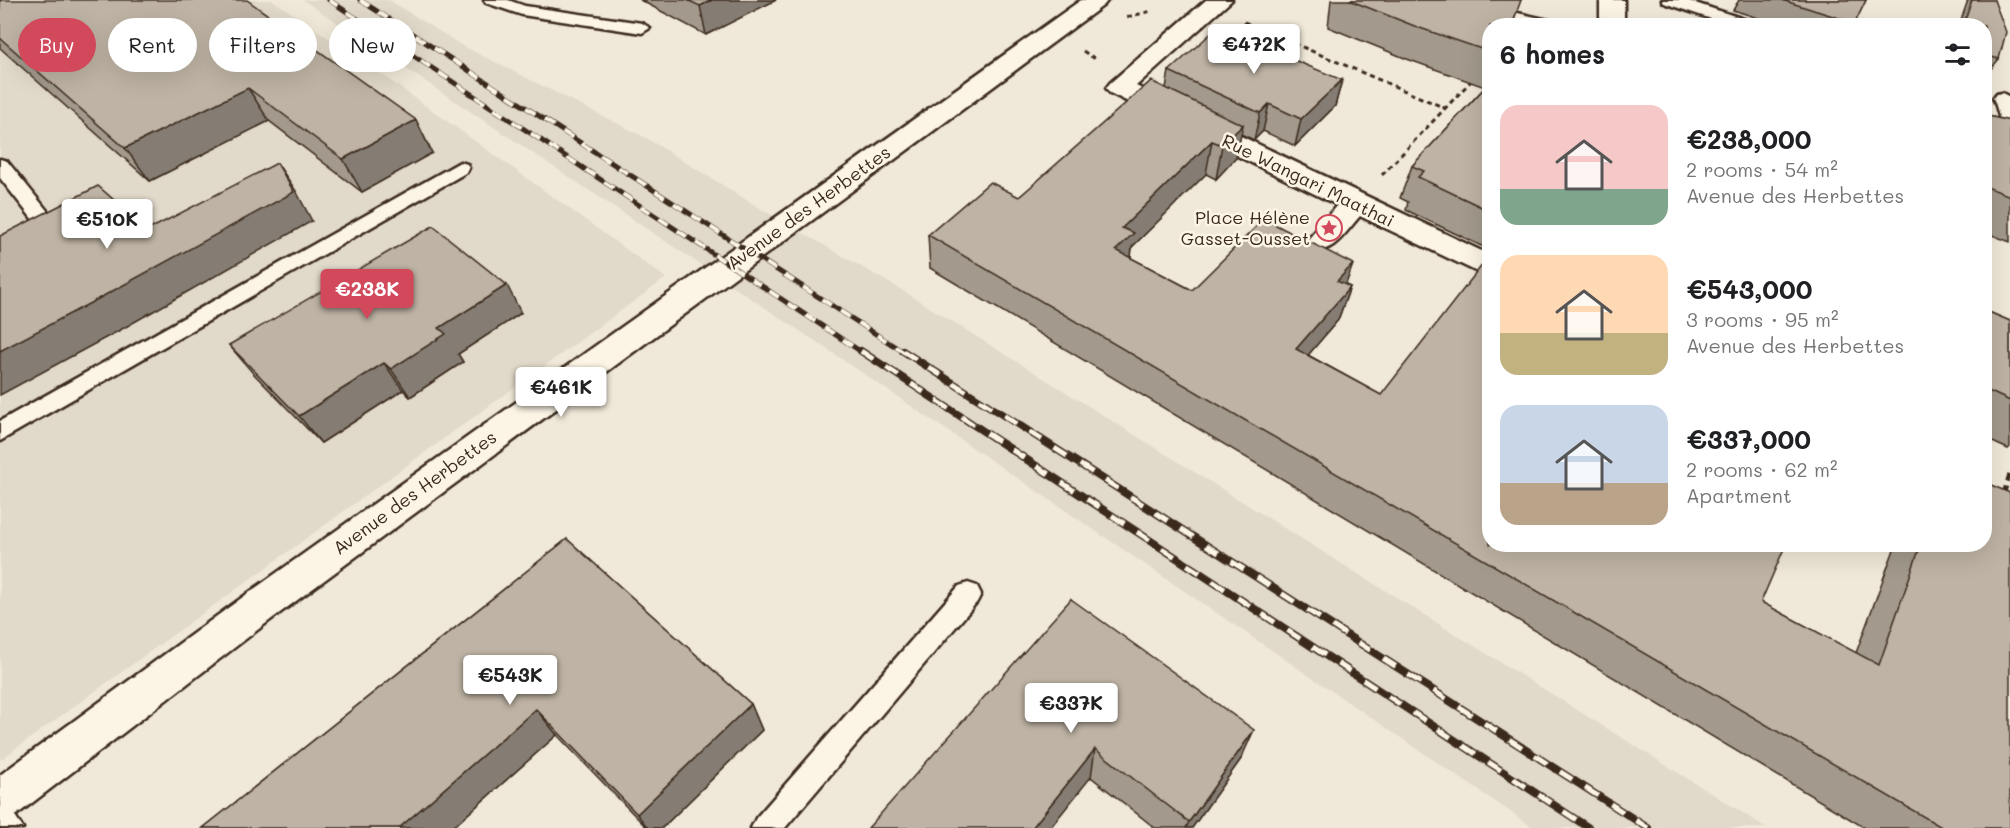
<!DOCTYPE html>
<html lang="en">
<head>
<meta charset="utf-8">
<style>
  :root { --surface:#fff; --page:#f2f2f2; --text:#202124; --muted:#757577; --accent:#d1495b }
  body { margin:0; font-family:Mali,sans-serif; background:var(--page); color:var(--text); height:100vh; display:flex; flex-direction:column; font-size:22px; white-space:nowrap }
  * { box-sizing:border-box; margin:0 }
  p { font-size:20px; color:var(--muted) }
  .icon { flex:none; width:33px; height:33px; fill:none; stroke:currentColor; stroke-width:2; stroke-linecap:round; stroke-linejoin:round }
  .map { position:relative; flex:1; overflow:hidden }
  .side { position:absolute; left:1482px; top:18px; width:510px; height:534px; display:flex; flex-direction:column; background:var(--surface); border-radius:24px; box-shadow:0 6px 24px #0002 }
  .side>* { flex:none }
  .hud { position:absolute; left:18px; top:18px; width:570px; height:54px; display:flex; gap:12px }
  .price { position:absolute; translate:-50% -51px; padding:0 14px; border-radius:6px; background:#fff; color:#222; font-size:20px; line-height:39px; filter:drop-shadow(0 2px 3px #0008) }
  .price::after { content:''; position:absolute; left:50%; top:36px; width:18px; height:14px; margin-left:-9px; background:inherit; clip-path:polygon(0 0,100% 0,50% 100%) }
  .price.current { background:var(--accent); color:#fff }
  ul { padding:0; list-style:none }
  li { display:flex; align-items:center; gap:18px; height:150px; padding:0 18px }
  li span { display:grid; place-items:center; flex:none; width:168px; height:120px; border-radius:18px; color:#555 }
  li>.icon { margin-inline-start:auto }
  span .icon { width:72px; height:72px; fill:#fffc; stroke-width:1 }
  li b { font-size:26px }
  h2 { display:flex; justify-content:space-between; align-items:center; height:72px; padding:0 18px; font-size:26px }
  .pill { padding:0 21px; border-radius:27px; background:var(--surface); box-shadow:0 6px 24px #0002; font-size:21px; line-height:54px }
  .pill.current { background:var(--accent); color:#fff }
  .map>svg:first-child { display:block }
</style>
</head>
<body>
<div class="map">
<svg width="2010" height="828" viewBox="0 0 2010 828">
  <rect width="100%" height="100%" fill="#f0e9d9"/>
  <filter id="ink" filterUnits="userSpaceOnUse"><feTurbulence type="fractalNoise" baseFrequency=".0167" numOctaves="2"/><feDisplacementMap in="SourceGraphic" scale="12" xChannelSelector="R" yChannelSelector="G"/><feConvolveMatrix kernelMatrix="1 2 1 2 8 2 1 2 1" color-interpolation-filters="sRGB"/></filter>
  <g filter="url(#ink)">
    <g fill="#e1d9c9">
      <path d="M 0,0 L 272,0 L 373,68 L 666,278 L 0,760 Z"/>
      <path d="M 303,0 L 389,0 L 461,45 L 646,138 L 763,210 L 900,289 L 1767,828 L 1534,828 L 827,349 Z"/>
    </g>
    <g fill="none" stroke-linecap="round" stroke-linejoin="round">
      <defs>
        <g id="service">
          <path d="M 484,0 L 508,0 L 525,6 L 642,23 L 650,28 L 642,33 L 522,15 L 486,3 Z"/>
          <path d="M 1662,0 L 1686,0 L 1756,23 L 1758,26 L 1732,26 L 1664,3 Z"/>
          <path d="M 2002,93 L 2010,97 L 2010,130 L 2004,128 C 1998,119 1998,108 1993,98 L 1996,94 Z"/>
          <path d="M 0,159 L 7,161 L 58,224 L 61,229 L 58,234 L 51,236 L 44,234 L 0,178 Z"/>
          <path d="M 460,162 L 467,164 L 469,168 L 467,172 L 0,441 L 0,421 Z"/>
          <path d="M 968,583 L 977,586 L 981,594 L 977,602 L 785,828 L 751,828 L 756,818 L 959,586 Z"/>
          <path d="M 0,804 L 10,808 L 23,828 L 0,828 Z"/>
        </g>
        <path id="pedestrian" d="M 1206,0 L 1232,0 L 1136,86 L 1490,255 L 1490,278 L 1360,216 C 1345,232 1333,256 1310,249 L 1306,242 L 1337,205 L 1110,93 L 1106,88 L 1110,83 Z"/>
        <rect id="minor" x="1600" y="0" width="24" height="26"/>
        <g id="tertiary">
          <path d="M 1081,0 L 1108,0 L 1104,5 L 273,618 L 15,816 L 0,822 L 0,775 L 247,594 Z"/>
          <path d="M 1418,0 L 1461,0 L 1553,21 L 1557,26 L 1511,26 L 1422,5 Z"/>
        </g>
      </defs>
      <use href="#service" stroke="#3b2a1e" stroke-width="5"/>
      <use href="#pedestrian" stroke="#3b2a1e" stroke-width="5"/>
      <use href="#minor" stroke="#3b2a1e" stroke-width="5"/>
      <use href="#tertiary" stroke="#3b2a1e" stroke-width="5"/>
      <g stroke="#3b2a1e" stroke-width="3" stroke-dasharray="5 4" stroke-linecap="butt">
        <path d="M 1127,17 L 1152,11"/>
        <path d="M 1244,22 L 1445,108"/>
        <path d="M 1083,51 L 1097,60"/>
        <path d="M 1382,175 L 1472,80"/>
      </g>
      <path stroke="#3b2a1e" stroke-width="4.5" stroke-dasharray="7 5" stroke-linecap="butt" d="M 2004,493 L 2010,473"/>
      <use href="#service" fill="#fcf5e5" fill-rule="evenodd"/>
      <use href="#pedestrian" fill="#fcf5e5" fill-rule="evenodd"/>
      <use href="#minor" fill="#fcf5e5" fill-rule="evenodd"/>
      <use href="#tertiary" fill="#fcf5e5" fill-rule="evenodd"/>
      <defs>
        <g id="rail-far1">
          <path d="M 329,0 L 863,353"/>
          <path d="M 360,0 L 905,353"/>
        </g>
        <g id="rail">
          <path d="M 861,351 L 1589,828"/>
          <path d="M 903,351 L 1648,828"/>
        </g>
      </defs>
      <use href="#rail-far1" stroke="#3b2a1e" stroke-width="5"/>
      <use href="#rail" stroke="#3b2a1e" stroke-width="8"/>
      <use href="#rail-far1" stroke="#fcf5e5" stroke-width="4" stroke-dasharray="11" stroke-linecap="butt"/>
      <use href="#rail" stroke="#fcf5e5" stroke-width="5" stroke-dasharray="15" stroke-linecap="butt"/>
    </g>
    <g fill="#a39a8d" stroke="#3b2a1e" stroke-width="1.5">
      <path d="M 0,0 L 416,120 L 432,153 L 362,192 L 269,121 L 150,181 L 0,48 Z"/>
      <path d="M 640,0 L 776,0 L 706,35 Z"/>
      <path d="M 1331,0 L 1521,0 L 1490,26 L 1490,250 L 1406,210 L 1408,202 L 1400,198 L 1412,166 L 1485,87 L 1407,59 L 1328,27 Z"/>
      <path d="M 1739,0 L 1866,0 L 1853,26 L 1783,26 L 1733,10 Z"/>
      <path d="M 1968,0 L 1994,0 L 1999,59 L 1990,70 L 1984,69 L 1984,26 L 1959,26 Z"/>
      <path d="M 1169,71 L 1342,80 L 1335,106 L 1295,146 L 1263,131 L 1254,140 L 1241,134 L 1236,158 L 1216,179 L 1206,174 L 1132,247 L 1131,258 L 1192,290 L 1353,264 L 1345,285 L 1350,287 L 1338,320 L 1308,355 L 1381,395 L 1490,544 L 1761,602 L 1856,653 L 1896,544 L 1984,544 L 2010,828 L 1865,828 L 930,268 L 928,235 L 1019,197 L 1166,88 Z"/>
      <path d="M 1984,115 L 2010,121 L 2010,242 L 1984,232 Z"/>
      <path d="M 1984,310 L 2010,321 L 2010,447 L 2008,449 L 1984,438 Z"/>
      <path d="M 521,313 L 458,354 L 463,362 L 410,397 L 403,390 L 321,443 L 252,372 L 229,345 Z"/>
      <path d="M 567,539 L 751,704 L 762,730 L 662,828 L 647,828 L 557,735 L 452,828 L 203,828 Z"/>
      <path d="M 1071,599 L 1241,759 L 1192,828 L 1155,828 L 1091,777 Z"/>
    </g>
    <g fill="#857d73" stroke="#3b2a1e" stroke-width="1.5">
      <path d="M 712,0 L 776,0 L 706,35 L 700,6 Z"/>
      <path d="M 1342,80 L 1335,106 L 1295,146 L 1301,119 Z"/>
      <path d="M 248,88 L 269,121 L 150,181 L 125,148 Z"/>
      <path d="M 1269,104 L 1263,131 L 1254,140 L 1260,113 Z"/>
      <path d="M 416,120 L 432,153 L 362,192 L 343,159 Z"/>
      <path d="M 1243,125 L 1236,158 L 1216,179 L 1222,145 Z"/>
      <path d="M 1212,141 L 1206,174 L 1132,247 L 1130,266 L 1116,250 L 1122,228 Z"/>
      <path d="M 277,163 L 296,191 L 312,221 L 122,329 L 0,395 L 0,351 Z"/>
      <path d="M 1353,264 L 1342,296 L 1337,281 Z"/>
      <path d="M 507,285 L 521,313 L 458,354 L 463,362 L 410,397 L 391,369 L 439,328 Z"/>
      <path d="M 1350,287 L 1338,320 L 1286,381 L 1296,349 Z"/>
      <path d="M 384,363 L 403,390 L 321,443 L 299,416 Z"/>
      <path d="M 751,704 L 762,730 L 662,828 L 648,828 L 637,814 Z"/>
      <path d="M 536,709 L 557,735 L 452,828 L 399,828 Z"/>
      <path d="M 1254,730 L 1241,759 L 1192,828 L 1186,828 L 1189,822 Z"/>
      <path d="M 1095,749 L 1091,777 L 1050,828 L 1032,828 Z"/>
    </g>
    <g fill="#beb3a4" stroke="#3b2a1e" stroke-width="1.5">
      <path d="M 0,0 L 247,0 L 416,120 L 343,159 L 248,88 L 125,148 L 0,38 Z"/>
      <path d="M 687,0 L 712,0 L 700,6 Z"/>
      <path d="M 1349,0 L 1521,0 L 1514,20 L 1557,26 L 1490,26 L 1490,52 L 1417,27 Z"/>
      <path d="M 1782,0 L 1866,0 L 1855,23 Z"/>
      <path d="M 1972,0 L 1994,0 L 2006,32 L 1999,59 L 1984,55 L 1984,26 L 1963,26 Z"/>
      <path d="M 1217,28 L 1342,80 L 1301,119 L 1269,104 L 1260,113 L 1169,71 Z"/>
      <path d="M 1151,81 L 1243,125 L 1222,145 L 1212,141 L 1122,228 L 1134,233 L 1116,250 L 1192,290 L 1264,219 L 1353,264 L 1337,281 L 1350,287 L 1296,349 L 1381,395 L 1490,255 L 1490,544 L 1786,544 L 1761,602 L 1879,665 L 1921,544 L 1984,544 L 1984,482 L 2010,493 L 2010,828 L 1943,828 L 928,235 L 990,182 L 1019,197 Z"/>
      <path d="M 1490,82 L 1490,211 L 1418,177 L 1424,171 L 1412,166 Z"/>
      <path d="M 1984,115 L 2010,121 L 2010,196 L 1984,186 Z"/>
      <path d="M 277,163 L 294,192 L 96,300 L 0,351 L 0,236 L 98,186 L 148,230 Z"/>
      <path d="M 433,226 L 507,285 L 439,328 L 446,334 L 391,369 L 384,363 L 299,416 L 229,345 Z"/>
      <path d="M 1984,310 L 2010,321 L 2010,401 L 1984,389 Z"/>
      <path d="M 567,539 L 751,704 L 637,814 L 536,709 L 399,828 L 203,828 Z"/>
      <path d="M 1071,599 L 1254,730 L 1189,822 L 1095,749 L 1032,828 L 868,828 Z"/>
    </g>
  </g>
  <defs>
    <symbol id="sight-ring" viewBox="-11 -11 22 22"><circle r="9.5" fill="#fcf5e5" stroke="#d1495b" stroke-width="1.5"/><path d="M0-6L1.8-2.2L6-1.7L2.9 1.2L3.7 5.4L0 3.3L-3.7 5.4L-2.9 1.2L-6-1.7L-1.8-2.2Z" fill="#d1495b"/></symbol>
  </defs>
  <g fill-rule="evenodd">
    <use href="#sight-ring" x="1314" y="213" width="30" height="30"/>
  </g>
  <g text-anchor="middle" stroke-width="5" stroke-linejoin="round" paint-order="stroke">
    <g font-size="18" fill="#3b2a1e" stroke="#fcf5e5">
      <text transform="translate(1308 181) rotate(26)" y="6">Rue Wangari Maathai</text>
      <text transform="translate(809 208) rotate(-36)" y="6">Avenue des Herbettes</text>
      <text transform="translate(415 493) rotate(-36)" y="6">Avenue des Herbettes</text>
    </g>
    <g font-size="18" fill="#3b2a1e" stroke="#fcf5e5" text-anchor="end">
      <text x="1310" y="224">Place Hélène<tspan x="1310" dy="21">Gasset-Ousset</tspan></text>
    </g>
  </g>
</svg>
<b class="price" style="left:1254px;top:75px">€472K</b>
<b class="price" style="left:107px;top:250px">€510K</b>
<b class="price current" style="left:367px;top:320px">€238K</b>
<b class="price" style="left:561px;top:418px">€461K</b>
<b class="price" style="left:510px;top:706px">€543K</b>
<b class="price" style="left:1071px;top:734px">€337K</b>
<div class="hud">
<a class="pill current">Buy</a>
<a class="pill">Rent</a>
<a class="pill">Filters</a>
<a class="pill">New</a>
</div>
<section class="side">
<h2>6 homes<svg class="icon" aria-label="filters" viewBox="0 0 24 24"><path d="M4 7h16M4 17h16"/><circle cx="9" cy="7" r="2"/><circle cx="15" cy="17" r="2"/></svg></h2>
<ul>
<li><span style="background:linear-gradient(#f6c9c9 70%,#7fa58c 0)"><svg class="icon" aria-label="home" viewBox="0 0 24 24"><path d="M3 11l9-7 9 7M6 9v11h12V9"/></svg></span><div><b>€238,000</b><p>2 rooms · 54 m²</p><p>Avenue des Herbettes</p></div></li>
<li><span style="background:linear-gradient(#ffd9b3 65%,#c2b280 0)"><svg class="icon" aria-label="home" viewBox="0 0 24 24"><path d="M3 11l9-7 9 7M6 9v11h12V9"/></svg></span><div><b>€543,000</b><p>3 rooms · 95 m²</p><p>Avenue des Herbettes</p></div></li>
<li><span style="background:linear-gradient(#c9d6e8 65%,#b9a48a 0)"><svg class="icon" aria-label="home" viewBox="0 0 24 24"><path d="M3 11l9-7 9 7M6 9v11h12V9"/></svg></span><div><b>€337,000</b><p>2 rooms · 62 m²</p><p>Apartment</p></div></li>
</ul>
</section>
</div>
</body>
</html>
